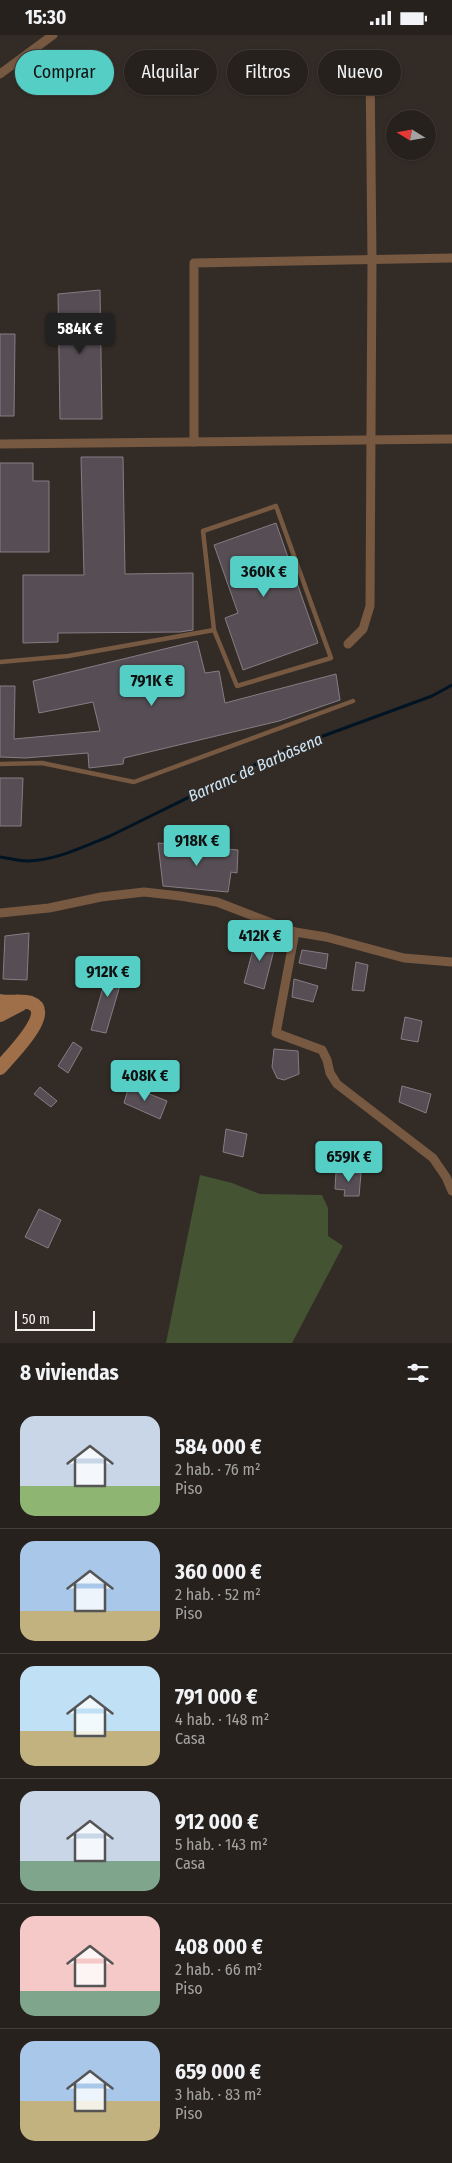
<!DOCTYPE html>
<html lang="es">
<head>
<meta charset="utf-8">
<style>
  :root { --surface:#26211c; --page:#322e29; --text:#f1f3f6; --muted:#a4a3a3; --line:#423e3b; --accent:#55cec6 }
  body { margin:0; font-family:"Fira Sans Condensed",sans-serif; background:var(--page); color:var(--text); height:100vh; display:flex; flex-direction:column; font-size:19px; white-space:nowrap }
  * { box-sizing:border-box; margin:0 }
  p { font-size:16px; color:var(--muted) }
  .icon { flex:none; width:28px; height:28px; fill:none; stroke:currentColor; stroke-width:2; stroke-linecap:round; stroke-linejoin:round }
  .map { position:relative; height:1308px; overflow:hidden }
  .details { display:flex; flex-direction:column; background:var(--surface); flex:1 }
  .details>* { flex:none }
  .banner { position:absolute; left:15px; top:15px; width:422px; height:45px; display:flex; gap:10px }
  .needle { width:32px; rotate:281deg }
  .controls { position:absolute; left:386px; top:75px; display:grid; gap:10px }
  .controls a { display:grid; place-items:center; width:50px; height:50px; border-radius:50%; background:var(--surface); box-shadow:0 1px 4px #0004,0 0 0 1px var(--line); font-size:25px }
  .scale { position:absolute; left:15px; bottom:12px; width:80px; box-sizing:border-box; padding-left:5px; border:2px solid #f2eeea; border-top:0; font-size:14px; line-height:18px; white-space:nowrap; color:#f2eeea; -webkit-text-stroke:4px #332c26; paint-order:stroke }
  .price { position:absolute; translate:-50% -42px; padding:0 11px; border-radius:5px; background:var(--accent); color:#111; font-size:16px; line-height:32px; filter:drop-shadow(0 1px 2px #0008) }
  .price::after { content:''; position:absolute; left:50%; top:30px; width:15px; height:11px; margin-left:-8px; background:inherit; clip-path:polygon(0 0,100% 0,50% 100%) }
  .price.current { background:#222; color:#fff }
  ul { padding:0; list-style:none }
  li { display:flex; align-items:center; gap:15px; height:125px; padding:0 20px }
  li+li { border-top:1px solid var(--line) }
  li span { display:grid; place-items:center; flex:none; width:140px; height:100px; border-radius:15px; color:#555 }
  li>.icon { margin-inline-start:auto }
  span .icon { width:60px; height:60px; fill:#fffc; stroke-width:1 }
  li b { font-size:21px }
  h2 { display:flex; justify-content:space-between; align-items:center; height:60px; padding:0 20px; font-size:21px }
  .pill { padding:0 18px; border-radius:22px; background:var(--surface); box-shadow:0 1px 4px #0004,0 0 0 1px var(--line); font-size:18px; line-height:45px }
  .pill.current { background:var(--accent); color:#111 }
  .status { display:flex; justify-content:space-between; align-items:center; height:35px; padding:0 25px; background:var(--surface); direction:ltr }
  .status svg { height:14px; fill:currentColor }
  .map>svg:first-child { display:block }
</style>
</head>
<body>
<div class="status"><b>15:30</b><svg viewBox="0 0 49 12"><path d="M0 12V9h3v3zM5 12V6h3v6zM10 12V3h3v9zM15 12V0h3v12zM26 1h20v11H26zM47 4h2v5h-2z"/></svg></div>
<div class="map">
<svg width="452" height="1308" viewBox="0 0 452 1308">
  <rect width="100%" height="100%" fill="#332c26"/>
  <path fill="#445332" d="M 200,1140 L 232,1148 L 260,1159 L 322,1160 L 328,1173 L 328,1201 L 343,1211 L 292,1308 L 166,1308 Z"/>
  <g fill="none" stroke-linecap="round" stroke-linejoin="round">
    <path stroke="#001424" stroke-width="3" d="M 0,822 C 9,823 18,826 27,826 C 55,826 85,811 110,801 L 285,715 L 432,661 L 452,650"/>
  </g>
  <g fill="#564e54" stroke="#867d84">
    <path d="M 100,255 L 102,384 L 60,384 L 58,259 Z"/>
    <path d="M 0,299 L 15,299 L 14,381 L 0,381 Z"/>
    <path d="M 81,422 L 123,422 L 125,539 L 193,538 L 193,595 L 180,597 L 58,598 L 58,607 L 23,608 L 23,540 L 84,540 Z"/>
    <path d="M 0,428 L 33,428 L 33,446 L 49,446 L 49,517 L 0,517 Z"/>
    <path d="M 276,488 L 318,608 L 243,635 L 225,583 L 238,578 L 214,510 Z"/>
    <path d="M 197,606 L 205,638 L 219,636 L 225,668 L 336,639 L 340,665 L 279,686 L 124,723 L 123,729 L 89,733 L 88,718 L 25,723 L 0,722 L 0,651 L 15,651 L 14,704 L 100,696 L 93,667 L 39,678 L 33,646 Z"/>
    <path d="M 0,743 L 23,743 L 21,791 L 0,791 Z"/>
    <path d="M 158,808 L 238,815 L 237,838 L 231,837 L 228,857 L 163,851 Z"/>
    <path d="M 29,898 L 27,945 L 3,944 L 5,901 Z"/>
    <path d="M 257,900 L 276,907 L 264,954 L 244,948 Z"/>
    <path d="M 302,915 L 328,919 L 326,934 L 299,928 Z"/>
    <path d="M 356,927 L 368,930 L 364,956 L 352,955 Z"/>
    <path d="M 110,928 L 126,930 L 106,998 L 91,995 Z"/>
    <path d="M 294,944 L 318,951 L 313,967 L 292,962 Z"/>
    <path d="M 405,982 L 422,986 L 418,1007 L 401,1004 Z"/>
    <path d="M 73,1007 L 82,1013 L 68,1038 L 58,1031 Z"/>
    <path d="M 274,1014 L 298,1016 L 299,1039 L 284,1045 L 277,1043 L 272,1032 Z"/>
    <path d="M 129,1051 L 167,1066 L 160,1084 L 124,1068 Z"/>
    <path d="M 402,1051 L 431,1059 L 426,1078 L 399,1067 Z"/>
    <path d="M 40,1052 L 57,1066 L 51,1072 L 34,1059 Z"/>
    <path d="M 226,1094 L 247,1099 L 243,1122 L 223,1117 Z"/>
    <path d="M 336,1137 L 361,1138 L 359,1161 L 344,1161 L 345,1155 L 335,1154 Z"/>
    <path d="M 39,1174 L 61,1185 L 48,1213 L 25,1202 Z"/>
  </g>
  <g fill="none" stroke-linecap="round" stroke-linejoin="round">
    <g stroke="#775841" stroke-width="4.5">
      <path d="M 276,471 L 331,623 L 237,651 L 214,595 L 203,496 Z"/>
      <path d="M 0,627 L 68,621 L 214,595"/>
      <path d="M 0,729 L 42,728 L 134,747 L 353,666"/>
    </g>
    <g stroke="#775841" stroke-width="9">
      <path d="M 0,39 L 53,0"/>
      <path d="M 194,407 L 194,228 L 452,223"/>
      <path d="M 0,409 L 452,404"/>
      <path d="M 348,609 L 363,594 L 370,571 L 372,225 L 370,29"/>
      <path d="M 0,878 L 49,873 L 101,862 L 144,857 L 180,861 L 217,867 L 295,897 L 326,902 L 404,923 L 452,927"/>
      <path d="M 295,897 L 276,998 L 322,1015 L 327,1025 L 330,1038 L 337,1049 L 433,1123 L 446,1142 L 452,1156"/>
    </g>
    <g stroke="#9f6f4a" stroke-width="14">
      <path d="M 0,966 C 10,968 21,965 31,968 C 56,977 8,1023 0,1033"/>
      <path d="M 0,980 L 21,969"/>
    </g>
  </g>
  <g text-anchor="middle" stroke-width="4" stroke-linejoin="round" paint-order="stroke">
    <g font-size="16" font-style="italic" fill="#cfe7f9" stroke="#332c26">
      <text transform="translate(255 732) rotate(-24)" y="6">Barranc de Barbàsena</text>
    </g>
  </g>
</svg>
<div class="controls">
<a><svg class="needle" viewBox="-14 -14 28 28"><path d="M0-13l5 13h-10z" fill="#e53935"/><path d="M0 13l5-13h-10z" fill="#a4a3a3"/></svg></a>
</div>
<div class="scale">50 m</div>
<b class="price current" style="left:80px;top:320px">584K €</b>
<b class="price" style="left:264px;top:563px">360K €</b>
<b class="price" style="left:152px;top:672px">791K €</b>
<b class="price" style="left:197px;top:832px">918K €</b>
<b class="price" style="left:260px;top:927px">412K €</b>
<b class="price" style="left:108px;top:963px">912K €</b>
<b class="price" style="left:145px;top:1067px">408K €</b>
<b class="price" style="left:349px;top:1148px">659K €</b>
<div class="banner">
<a class="pill current">Comprar</a>
<a class="pill">Alquilar</a>
<a class="pill">Filtros</a>
<a class="pill">Nuevo</a>
</div>
</div>
<section class="details">
<h2>8 viviendas<svg class="icon" aria-label="filters" viewBox="0 0 24 24"><path d="M4 7h16M4 17h16"/><circle cx="9" cy="7" r="2"/><circle cx="15" cy="17" r="2"/></svg></h2>
<ul>
<li><span style="background:linear-gradient(#c9d6e8 70%,#8fb573 0)"><svg class="icon" aria-label="home" viewBox="0 0 24 24"><path d="M3 11l9-7 9 7M6 9v11h12V9"/></svg></span><div><b>584 000 €</b><p>2 hab. · 76 m²</p><p>Piso</p></div></li>
<li><span style="background:linear-gradient(#a9c7e8 70%,#c2b280 0)"><svg class="icon" aria-label="home" viewBox="0 0 24 24"><path d="M3 11l9-7 9 7M6 9v11h12V9"/></svg></span><div><b>360 000 €</b><p>2 hab. · 52 m²</p><p>Piso</p></div></li>
<li><span style="background:linear-gradient(#bfe0f5 65%,#c2b280 0)"><svg class="icon" aria-label="home" viewBox="0 0 24 24"><path d="M3 11l9-7 9 7M6 9v11h12V9"/></svg></span><div><b>791 000 €</b><p>4 hab. · 148 m²</p><p>Casa</p></div></li>
<li><span style="background:linear-gradient(#c9d6e8 70%,#7fa58c 0)"><svg class="icon" aria-label="home" viewBox="0 0 24 24"><path d="M3 11l9-7 9 7M6 9v11h12V9"/></svg></span><div><b>912 000 €</b><p>5 hab. · 143 m²</p><p>Casa</p></div></li>
<li><span style="background:linear-gradient(#f6c9c9 75%,#7fa58c 0)"><svg class="icon" aria-label="home" viewBox="0 0 24 24"><path d="M3 11l9-7 9 7M6 9v11h12V9"/></svg></span><div><b>408 000 €</b><p>2 hab. · 66 m²</p><p>Piso</p></div></li>
<li><span style="background:linear-gradient(#a9c7e8 60%,#c2b280 0)"><svg class="icon" aria-label="home" viewBox="0 0 24 24"><path d="M3 11l9-7 9 7M6 9v11h12V9"/></svg></span><div><b>659 000 €</b><p>3 hab. · 83 m²</p><p>Piso</p></div></li>
</ul>
</section>
</body>
</html>
